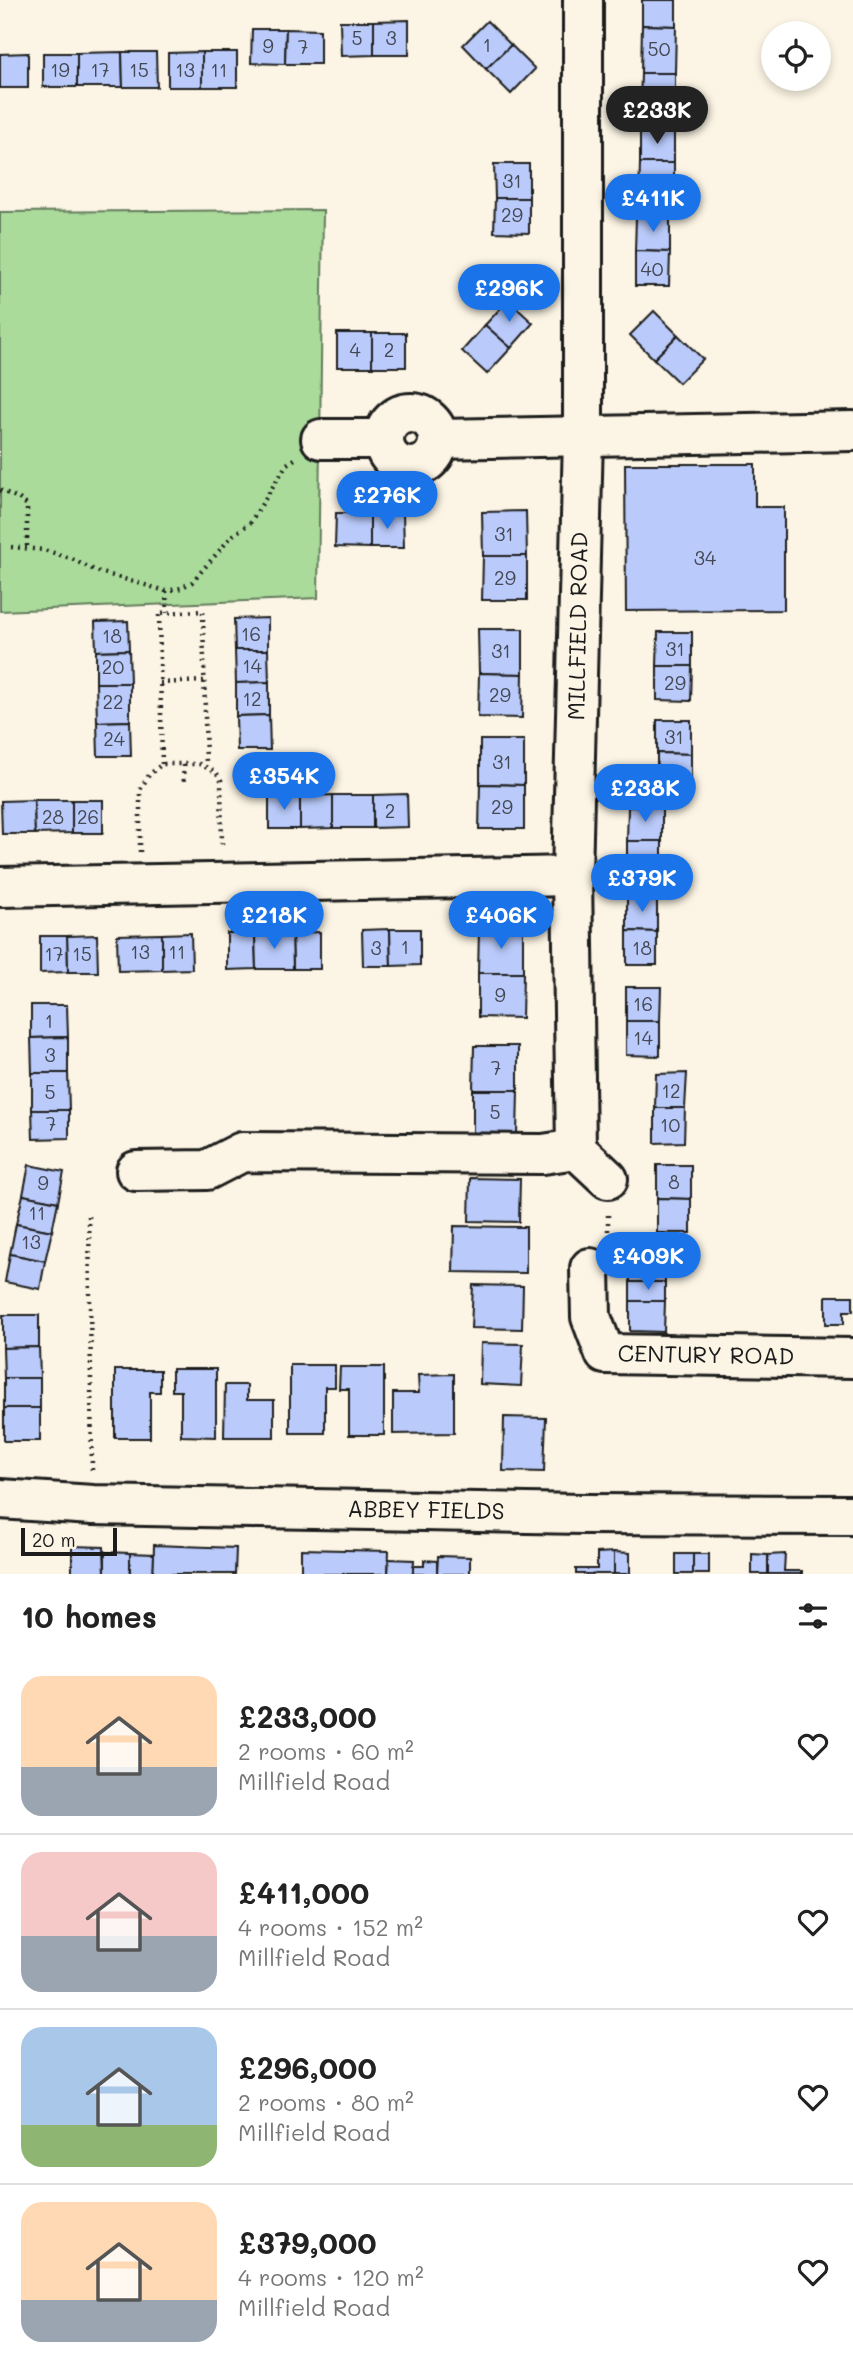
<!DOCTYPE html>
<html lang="en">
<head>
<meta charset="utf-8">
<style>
  :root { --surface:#fff; --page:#f6f6f6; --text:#222; --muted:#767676; --line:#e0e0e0; --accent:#1a73e8 }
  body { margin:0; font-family:Mali,sans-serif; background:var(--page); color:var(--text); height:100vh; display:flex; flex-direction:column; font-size:26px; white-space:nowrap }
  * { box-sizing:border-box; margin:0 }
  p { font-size:23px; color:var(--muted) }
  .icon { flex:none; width:38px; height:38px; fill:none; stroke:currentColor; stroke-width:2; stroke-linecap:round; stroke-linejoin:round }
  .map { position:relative; height:1574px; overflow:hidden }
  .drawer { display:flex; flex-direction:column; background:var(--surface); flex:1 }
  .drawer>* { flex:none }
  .controls { position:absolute; left:761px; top:21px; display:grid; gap:14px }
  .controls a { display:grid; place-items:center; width:70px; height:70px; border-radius:50%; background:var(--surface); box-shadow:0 4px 10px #0003; font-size:35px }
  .scale { position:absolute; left:21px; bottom:18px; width:96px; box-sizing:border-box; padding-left:7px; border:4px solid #1c1c1c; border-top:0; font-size:19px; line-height:24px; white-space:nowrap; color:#1c1c1c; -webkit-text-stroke:5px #fcf5e5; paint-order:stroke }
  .price { position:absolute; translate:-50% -60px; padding:0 16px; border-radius:24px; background:var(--accent); color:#fff; font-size:23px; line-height:46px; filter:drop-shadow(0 2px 4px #0008) }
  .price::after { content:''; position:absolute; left:50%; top:42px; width:21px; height:16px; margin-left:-10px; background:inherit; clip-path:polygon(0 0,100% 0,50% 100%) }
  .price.active { background:#222; color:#fff }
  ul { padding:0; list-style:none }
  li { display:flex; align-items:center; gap:21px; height:175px; padding:0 21px }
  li+li { border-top:2px solid var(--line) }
  li span { display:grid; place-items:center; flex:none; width:196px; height:140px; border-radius:21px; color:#555 }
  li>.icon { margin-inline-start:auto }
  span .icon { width:84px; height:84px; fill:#fffc; stroke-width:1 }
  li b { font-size:30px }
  h2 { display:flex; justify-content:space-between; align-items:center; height:84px; padding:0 21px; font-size:30px }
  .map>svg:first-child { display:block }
</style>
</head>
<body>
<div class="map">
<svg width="853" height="1574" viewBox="0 0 853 1574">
  <rect width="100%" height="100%" fill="#fcf5e5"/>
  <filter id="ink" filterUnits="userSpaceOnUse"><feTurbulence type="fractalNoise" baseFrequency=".0143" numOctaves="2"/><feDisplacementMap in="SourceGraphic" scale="14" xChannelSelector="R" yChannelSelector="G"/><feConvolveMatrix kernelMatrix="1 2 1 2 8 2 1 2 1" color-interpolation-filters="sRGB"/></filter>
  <g filter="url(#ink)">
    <path fill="#aadb9b" stroke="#637c5c" stroke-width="2" d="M 323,210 L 318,598 L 0,611 L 0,212 Z"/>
    <g fill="#bacbfb" stroke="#1c1c1c" stroke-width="2">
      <path d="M 642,0 L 676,0 L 676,26 L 642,25 Z"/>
      <path d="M 409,20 L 409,55 L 374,55 L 374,21 Z"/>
      <path d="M 340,21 L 374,21 L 374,55 L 341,56 Z"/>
      <path d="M 487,21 L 511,45 L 486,69 L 463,45 Z"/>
      <path d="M 642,25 L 676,26 L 675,73 L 641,73 Z"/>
      <path d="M 252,29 L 286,29 L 285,64 L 251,63 Z"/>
      <path d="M 286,29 L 320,30 L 320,64 L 285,64 Z"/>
      <path d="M 511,45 L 535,69 L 511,94 L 486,69 Z"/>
      <path d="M 122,52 L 123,87 L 77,87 L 77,53 Z"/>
      <path d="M 122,52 L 156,52 L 157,87 L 123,87 Z"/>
      <path d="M 202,52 L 202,87 L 168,87 L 168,53 Z"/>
      <rect x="202" y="52" width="35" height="35"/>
      <path d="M 28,53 L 28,88 L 0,88 L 0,54 Z"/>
      <rect x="43" y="53" width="34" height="34"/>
      <path d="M 641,73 L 675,73 L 675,107 L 640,107 Z"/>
      <rect x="640" y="129" width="34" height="34"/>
      <path d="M 640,163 L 674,163 L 674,198 L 639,198 Z"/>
      <path d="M 494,164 L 529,164 L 529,198 L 495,198 Z"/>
      <path d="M 495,198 L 529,198 L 529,233 L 494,232 Z"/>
      <path d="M 636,217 L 670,217 L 670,252 L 635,251 Z"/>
      <path d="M 635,251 L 670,252 L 669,286 L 635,286 Z"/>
      <path d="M 508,300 L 533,323 L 511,348 L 485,325 Z"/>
      <path d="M 654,311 L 678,335 L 654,359 L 630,335 Z"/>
      <path d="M 485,325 L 511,348 L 487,374 L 462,351 Z"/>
      <rect x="337" y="333" width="35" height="34"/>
      <rect x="372" y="333" width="34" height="34"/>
      <path d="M 678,335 L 703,359 L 679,383 L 654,359 Z"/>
      <path d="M 625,464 L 755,464 L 755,507 L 784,507 L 784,610 L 626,611 Z"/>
      <path d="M 526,511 L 527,556 L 483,556 L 482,512 Z"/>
      <path d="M 336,513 L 370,513 L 370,548 L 335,547 Z"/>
      <path d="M 370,513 L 403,513 L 404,548 L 370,548 Z"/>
      <path d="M 483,556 L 527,556 L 527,600 L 482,600 Z"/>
      <path d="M 268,618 L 268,650 L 235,650 L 234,619 Z"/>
      <path d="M 128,621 L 129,650 L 96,651 L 95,622 Z"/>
      <path d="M 478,629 L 523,629 L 523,674 L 479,673 Z"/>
      <path d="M 658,632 L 692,632 L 692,666 L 657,666 Z"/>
      <path d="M 129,650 L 130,683 L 96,683 L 96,651 Z"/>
      <path d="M 235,650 L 268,650 L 269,682 L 236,683 Z"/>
      <path d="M 657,666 L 692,666 L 691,701 L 657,700 Z"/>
      <path d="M 479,673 L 523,674 L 522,718 L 478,717 Z"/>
      <path d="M 269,682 L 269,715 L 236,716 L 236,683 Z"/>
      <path d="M 96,683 L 130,683 L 130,721 L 97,722 Z"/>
      <path d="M 269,715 L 270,750 L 237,750 L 236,716 Z"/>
      <path d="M 657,720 L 691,720 L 691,754 L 657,753 Z"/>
      <path d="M 130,721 L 131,756 L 98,756 L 97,722 Z"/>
      <path d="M 480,740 L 524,740 L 524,785 L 480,784 Z"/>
      <path d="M 657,753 L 691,754 L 691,788 L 657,788 Z"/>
      <path d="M 480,784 L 524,785 L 524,829 L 479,829 Z"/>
      <path d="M 407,794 L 408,827 L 373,828 L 373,795 Z"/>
      <path d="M 333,795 L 333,828 L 300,829 L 300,796 Z"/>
      <rect x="333" y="795" width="40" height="33"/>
      <rect x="269" y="796" width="31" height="33"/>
      <path d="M 34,800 L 35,834 L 2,834 L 1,801 Z"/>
      <path d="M 34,800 L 72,800 L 72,833 L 35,834 Z"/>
      <rect x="72" y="800" width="31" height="33"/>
      <path d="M 628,807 L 662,807 L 662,841 L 627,841 Z"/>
      <rect x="627" y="841" width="35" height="35"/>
      <path d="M 627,896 L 657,897 L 657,932 L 627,931 Z"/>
      <path d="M 390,929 L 391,966 L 363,966 L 362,930 Z"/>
      <path d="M 390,929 L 420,929 L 420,965 L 391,966 Z"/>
      <path d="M 479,929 L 523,929 L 523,973 L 478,973 Z"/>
      <path d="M 627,931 L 657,932 L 657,965 L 627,965 Z"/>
      <path d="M 320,932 L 320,969 L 293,969 L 292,933 Z"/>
      <path d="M 191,933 L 192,969 L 162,970 L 162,934 Z"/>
      <path d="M 227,933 L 255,933 L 256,969 L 227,970 Z"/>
      <path d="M 255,933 L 292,933 L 293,969 L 256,969 Z"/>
      <path d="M 162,934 L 162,970 L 118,971 L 117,935 Z"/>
      <path d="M 97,935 L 98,972 L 68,972 L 67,936 Z"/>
      <path d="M 40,936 L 67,936 L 68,972 L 40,973 Z"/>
      <path d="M 478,973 L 523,973 L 522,1018 L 478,1017 Z"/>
      <path d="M 626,987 L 661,987 L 660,1021 L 626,1021 Z"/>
      <path d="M 31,1005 L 67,1005 L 68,1037 L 31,1038 Z"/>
      <path d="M 626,1021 L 660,1021 L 660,1056 L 626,1055 Z"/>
      <path d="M 68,1037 L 68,1073 L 32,1073 L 31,1038 Z"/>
      <path d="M 474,1046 L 518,1046 L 518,1090 L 473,1090 Z"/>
      <path d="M 32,1073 L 68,1073 L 69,1110 L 32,1110 Z"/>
      <path d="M 687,1073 L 685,1108 L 655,1108 L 656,1074 Z"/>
      <path d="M 473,1090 L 518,1090 L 517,1135 L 473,1134 Z"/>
      <path d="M 655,1108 L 685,1108 L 684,1142 L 655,1143 Z"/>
      <path d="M 32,1110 L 69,1110 L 69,1138 L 33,1139 Z"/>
      <path d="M 29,1165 L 64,1172 L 58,1202 L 23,1195 Z"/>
      <path d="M 657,1165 L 691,1165 L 691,1199 L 657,1198 Z"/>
      <path d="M 470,1178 L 520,1179 L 519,1222 L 469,1221 Z"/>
      <path d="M 23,1195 L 58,1202 L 52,1231 L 16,1224 Z"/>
      <path d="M 657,1198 L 691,1199 L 691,1233 L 657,1233 Z"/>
      <path d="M 16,1224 L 52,1231 L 45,1261 L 10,1254 Z"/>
      <path d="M 454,1226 L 526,1227 L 526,1273 L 453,1272 Z"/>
      <rect x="630" y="1246" width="35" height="17"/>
      <path d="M 10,1254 L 45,1261 L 40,1289 L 5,1282 Z"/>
      <rect x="630" y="1263" width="35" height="19"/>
      <rect x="630" y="1282" width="35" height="19"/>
      <path d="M 473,1285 L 523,1286 L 522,1329 L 471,1328 Z"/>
      <path d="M 826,1296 L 853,1296 L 853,1311 L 844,1311 L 844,1324 L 826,1324 Z"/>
      <path d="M 630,1301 L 665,1301 L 664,1332 L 630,1331 Z"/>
      <path d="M 3,1315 L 39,1315 L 39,1347 L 3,1348 Z"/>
      <path d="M 481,1343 L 523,1344 L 521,1386 L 480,1384 Z"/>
      <path d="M 39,1347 L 40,1378 L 4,1378 L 3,1348 Z"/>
      <path d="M 290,1365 L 335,1365 L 335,1387 L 325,1387 L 325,1433 L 290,1433 Z"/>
      <path d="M 340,1367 L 384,1367 L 384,1435 L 349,1435 L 349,1389 L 339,1389 Z"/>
      <path d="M 172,1369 L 216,1369 L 216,1437 L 181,1436 L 181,1391 L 172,1391 Z"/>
      <path d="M 115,1370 L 160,1370 L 160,1392 L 150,1392 L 150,1438 L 115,1438 Z"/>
      <path d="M 454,1374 L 454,1433 L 393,1434 L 393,1393 L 419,1393 L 418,1375 Z"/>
      <rect x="4" y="1378" width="36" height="30"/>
      <path d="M 225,1385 L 247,1385 L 247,1400 L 274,1400 L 274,1437 L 224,1437 Z"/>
      <rect x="4" y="1408" width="36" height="33"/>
      <path d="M 504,1417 L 546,1418 L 544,1472 L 503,1471 Z"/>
      <path d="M 154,1545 L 236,1548 L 235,1574 L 153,1574 Z"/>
      <path d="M 72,1546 L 104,1547 L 105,1574 L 72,1574 Z"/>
      <path d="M 301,1549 L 389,1551 L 388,1574 L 301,1574 Z"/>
      <path d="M 105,1552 L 130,1553 L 130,1574 L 105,1574 Z"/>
      <path d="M 614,1552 L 630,1553 L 630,1574 L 614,1574 Z"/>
      <path d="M 614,1552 L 614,1574 L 576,1574 L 576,1569 L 597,1569 L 597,1553 Z"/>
      <path d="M 130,1553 L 154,1554 L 153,1574 L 130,1574 Z"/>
      <rect x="676" y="1554" width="17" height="20"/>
      <rect x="693" y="1554" width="16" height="20"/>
      <path d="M 752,1554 L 768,1555 L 768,1574 L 752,1574 Z"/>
      <path d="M 785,1554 L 784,1571 L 802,1571 L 802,1574 L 768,1574 L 768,1555 Z"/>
      <path d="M 438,1556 L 470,1557 L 470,1574 L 437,1574 Z"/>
      <path d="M 389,1559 L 414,1560 L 413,1574 L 388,1574 Z"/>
      <path d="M 424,1560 L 437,1561 L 437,1574 L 413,1574 L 413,1566 L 424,1566 Z"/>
    </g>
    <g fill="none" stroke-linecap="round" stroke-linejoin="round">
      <defs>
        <g id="minor">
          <path d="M 583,0 L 583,437 L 572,876 L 576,1149 L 608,1179"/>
          <circle cx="411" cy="440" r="27"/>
          <path d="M 321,439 L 383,439"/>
          <path d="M 438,439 L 853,431"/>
          <path d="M 0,887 L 572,876"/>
          <path d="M 136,1171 L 207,1170 L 242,1152 L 543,1154 L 576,1149"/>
          <path d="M 590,1268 L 591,1317 L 605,1354 L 853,1358"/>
          <path d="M 0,1499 L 93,1505 L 583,1514 L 853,1515"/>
        </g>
      </defs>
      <use href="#minor" stroke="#1c1c1c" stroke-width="44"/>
      <g stroke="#1c1c1c" stroke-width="4.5" stroke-dasharray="2 5" stroke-linecap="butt">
        <path d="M 0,490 L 18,498 L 27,505 L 27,548"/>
        <path d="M 11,547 L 44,550 L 70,558 L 96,571 L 166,591 L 181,588 L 192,582 L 233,535 L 250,523 L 287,464 L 295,459"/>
        <path d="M 166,591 L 167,613"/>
        <path d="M 160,683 L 204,681"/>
        <path d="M 162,764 L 159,613 L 203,611 L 206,766"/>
        <path d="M 183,765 L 184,784"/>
        <path d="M 140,852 L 140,790 L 149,775 L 162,764 L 199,764 L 216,772 L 221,780 L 222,848"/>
        <path d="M 89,1216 L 92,1471"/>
        <path d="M 608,1238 L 608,1211"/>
      </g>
      <use href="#minor" stroke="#fcf5e5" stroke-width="38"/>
    </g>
  </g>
  <g text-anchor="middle" stroke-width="6" stroke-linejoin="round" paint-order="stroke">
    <g font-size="19" fill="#444854">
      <text x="357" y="45">5</text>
      <text x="391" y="45">3</text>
      <text x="487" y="52">1</text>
      <text x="268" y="53">9</text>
      <text x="303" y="54">7</text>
      <text x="659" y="56">50</text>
      <text x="60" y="77">19</text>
      <text x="100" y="77">17</text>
      <text x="139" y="77">15</text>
      <text x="185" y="77">13</text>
      <text x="219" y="77">11</text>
      <text x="512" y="188">31</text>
      <text x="512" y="222">29</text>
      <text x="652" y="276">40</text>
      <text x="355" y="357">4</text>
      <text x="389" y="357">2</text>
      <text x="504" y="541">31</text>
      <text x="705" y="565">34</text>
      <text x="505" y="585">29</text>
      <text x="251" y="641">16</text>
      <text x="112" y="643">18</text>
      <text x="675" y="656">31</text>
      <text x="501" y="658">31</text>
      <text x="252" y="673">14</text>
      <text x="113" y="674">20</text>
      <text x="675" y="690">29</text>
      <text x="500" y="702">29</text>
      <text x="252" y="706">12</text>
      <text x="113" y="709">22</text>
      <text x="674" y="744">31</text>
      <text x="114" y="746">24</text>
      <text x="502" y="769">31</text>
      <text x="502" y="814">29</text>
      <text x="390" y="818">2</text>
      <text x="53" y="824">28</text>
      <text x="88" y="824">26</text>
      <text x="405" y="954">1</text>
      <text x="376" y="955">3</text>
      <text x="642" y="955">18</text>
      <text x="140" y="959">13</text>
      <text x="177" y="959">11</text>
      <text x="54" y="961">17</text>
      <text x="82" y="961">15</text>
      <text x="500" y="1002">9</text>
      <text x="643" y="1011">16</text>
      <text x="49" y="1028">1</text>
      <text x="643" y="1045">14</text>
      <text x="50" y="1062">3</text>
      <text x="496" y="1075">7</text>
      <text x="671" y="1098">12</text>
      <text x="50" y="1099">5</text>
      <text x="495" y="1119">5</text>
      <text x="51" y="1131">7</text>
      <text x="670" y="1132">10</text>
      <text x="674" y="1189">8</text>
      <text x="43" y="1190">9</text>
      <text x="37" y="1220">11</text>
      <text x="31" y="1249">13</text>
    </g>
    <g font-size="23" fill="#1c1c1c" stroke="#fcf5e5">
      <text transform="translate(578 626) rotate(-89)" y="8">MILLFIELD ROAD</text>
      <text transform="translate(706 1355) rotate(1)" y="8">CENTURY ROAD</text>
      <text transform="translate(426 1510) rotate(1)" y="8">ABBEY FIELDS</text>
    </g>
  </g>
</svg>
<div class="controls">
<a><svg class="icon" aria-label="locate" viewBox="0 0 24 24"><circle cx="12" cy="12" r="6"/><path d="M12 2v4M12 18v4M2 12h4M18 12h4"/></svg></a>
</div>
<div class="scale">20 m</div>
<b class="price active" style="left:657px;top:146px">£233K</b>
<b class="price" style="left:653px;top:234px">£411K</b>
<b class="price" style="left:509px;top:324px">£296K</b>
<b class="price" style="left:387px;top:531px">£276K</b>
<b class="price" style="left:284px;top:812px">£354K</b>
<b class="price" style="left:645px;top:824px">£238K</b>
<b class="price" style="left:642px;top:914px">£379K</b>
<b class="price" style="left:274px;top:951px">£218K</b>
<b class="price" style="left:501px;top:951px">£406K</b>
<b class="price" style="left:648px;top:1292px">£409K</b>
</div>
<section class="drawer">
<h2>10 homes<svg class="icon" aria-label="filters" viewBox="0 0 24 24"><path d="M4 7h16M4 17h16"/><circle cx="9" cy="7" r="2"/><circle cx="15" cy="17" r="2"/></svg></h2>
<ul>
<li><span style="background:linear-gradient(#ffd9b3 65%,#9aa5b1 0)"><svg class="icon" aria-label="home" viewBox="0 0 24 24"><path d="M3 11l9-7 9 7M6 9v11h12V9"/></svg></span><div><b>£233,000</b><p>2 rooms · 60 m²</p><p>Millfield Road</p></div><svg class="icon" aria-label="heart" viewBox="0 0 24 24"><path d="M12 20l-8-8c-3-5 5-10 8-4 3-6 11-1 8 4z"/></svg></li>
<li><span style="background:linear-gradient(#f6c9c9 60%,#9aa5b1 0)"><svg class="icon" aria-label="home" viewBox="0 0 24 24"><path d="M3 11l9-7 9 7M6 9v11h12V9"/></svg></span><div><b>£411,000</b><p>4 rooms · 152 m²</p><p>Millfield Road</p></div><svg class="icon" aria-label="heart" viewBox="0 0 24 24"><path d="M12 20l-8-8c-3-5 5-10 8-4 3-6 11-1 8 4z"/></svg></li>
<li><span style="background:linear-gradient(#a9c7e8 70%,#8fb573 0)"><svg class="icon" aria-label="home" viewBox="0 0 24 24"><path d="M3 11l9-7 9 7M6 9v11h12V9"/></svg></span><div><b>£296,000</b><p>2 rooms · 80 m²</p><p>Millfield Road</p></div><svg class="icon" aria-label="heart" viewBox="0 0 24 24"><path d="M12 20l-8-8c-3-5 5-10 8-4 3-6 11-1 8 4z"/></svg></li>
<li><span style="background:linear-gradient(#ffd9b3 70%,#9aa5b1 0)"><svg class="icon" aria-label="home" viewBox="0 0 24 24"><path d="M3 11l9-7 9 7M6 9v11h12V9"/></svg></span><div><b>£379,000</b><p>4 rooms · 120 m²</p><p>Millfield Road</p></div><svg class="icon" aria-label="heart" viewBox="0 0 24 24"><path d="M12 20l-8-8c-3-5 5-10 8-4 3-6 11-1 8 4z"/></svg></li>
</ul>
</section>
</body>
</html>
